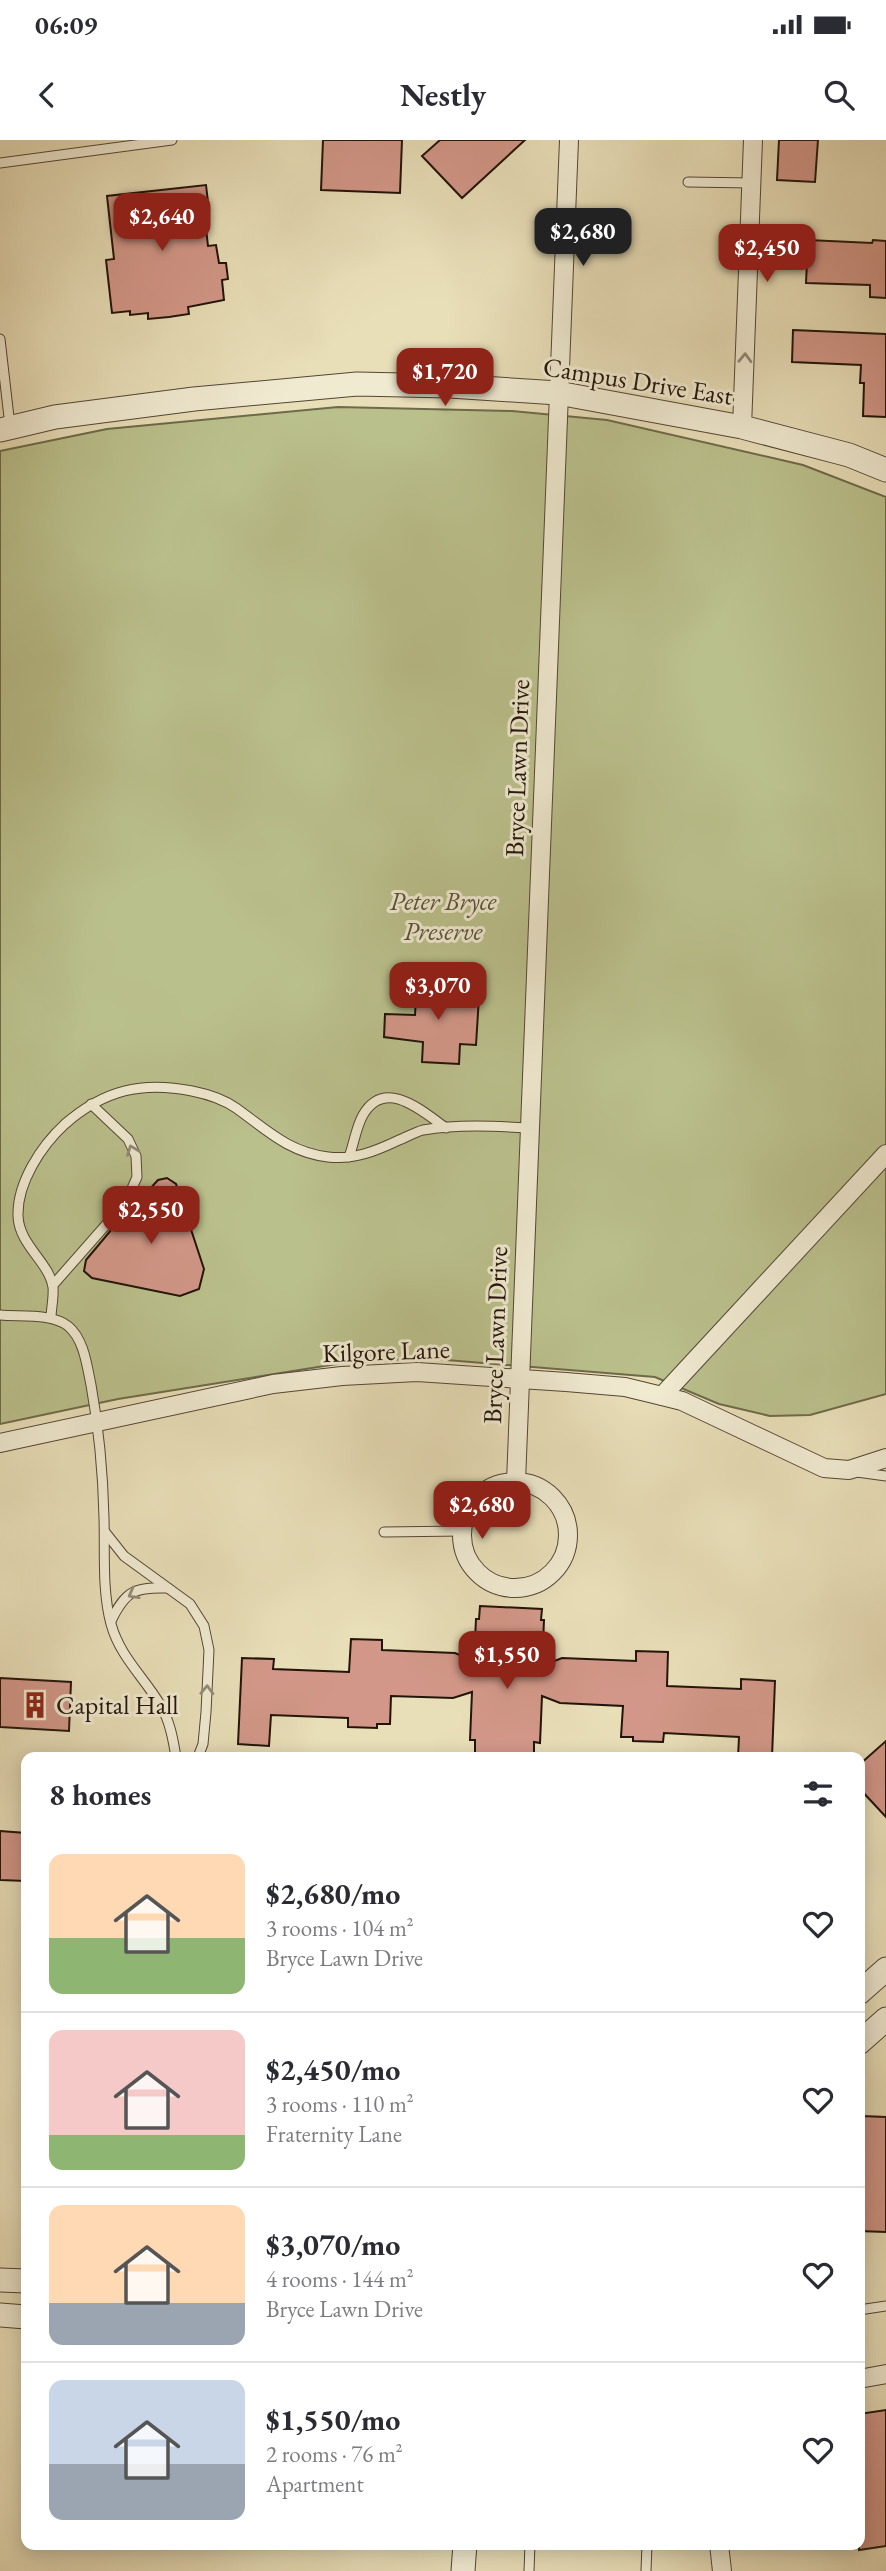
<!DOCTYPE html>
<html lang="en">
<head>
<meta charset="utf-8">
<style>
  :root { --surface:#fff; --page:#f7f7f7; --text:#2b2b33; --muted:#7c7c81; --line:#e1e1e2; --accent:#8f2418 }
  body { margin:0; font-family:"EB Garamond",serif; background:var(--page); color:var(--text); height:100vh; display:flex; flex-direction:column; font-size:26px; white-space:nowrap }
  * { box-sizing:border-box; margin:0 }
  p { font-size:23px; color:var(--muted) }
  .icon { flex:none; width:38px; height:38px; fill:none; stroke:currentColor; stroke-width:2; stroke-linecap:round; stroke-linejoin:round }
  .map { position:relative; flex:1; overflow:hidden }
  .drawer { position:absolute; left:21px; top:1612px; width:844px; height:798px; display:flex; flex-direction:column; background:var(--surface); border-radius:14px; box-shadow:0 4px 18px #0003 }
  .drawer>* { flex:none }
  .price { position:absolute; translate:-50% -60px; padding:0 16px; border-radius:14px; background:var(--accent); color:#fff; font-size:23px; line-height:46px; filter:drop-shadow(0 2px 4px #0008) }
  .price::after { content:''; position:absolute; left:50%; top:42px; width:21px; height:16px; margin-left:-10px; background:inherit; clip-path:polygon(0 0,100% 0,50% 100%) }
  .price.selected { background:#222; color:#fff }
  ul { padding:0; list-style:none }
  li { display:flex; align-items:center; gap:21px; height:175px; padding:0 28px }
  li+li { border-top:2px solid var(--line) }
  li span { display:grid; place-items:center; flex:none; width:196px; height:140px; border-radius:14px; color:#555 }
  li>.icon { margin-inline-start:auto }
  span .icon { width:84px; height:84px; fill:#fffc; stroke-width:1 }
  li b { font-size:30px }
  h2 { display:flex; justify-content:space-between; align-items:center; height:84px; padding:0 28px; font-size:30px }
  .status { display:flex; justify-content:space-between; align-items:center; height:49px; padding:0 35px; background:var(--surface); direction:ltr }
  .status svg { height:19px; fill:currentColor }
  header { display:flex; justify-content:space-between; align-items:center; height:91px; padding:0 28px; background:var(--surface); font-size:32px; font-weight:700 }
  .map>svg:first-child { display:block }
</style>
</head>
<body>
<div class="status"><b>06:09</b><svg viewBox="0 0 49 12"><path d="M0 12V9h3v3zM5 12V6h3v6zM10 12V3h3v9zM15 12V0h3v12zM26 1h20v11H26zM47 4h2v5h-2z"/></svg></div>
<header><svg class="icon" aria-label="back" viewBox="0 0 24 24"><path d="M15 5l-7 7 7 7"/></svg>Nestly<svg class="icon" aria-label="search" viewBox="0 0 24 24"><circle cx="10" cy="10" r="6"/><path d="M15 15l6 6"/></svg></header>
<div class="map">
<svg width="886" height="2431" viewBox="0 0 886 2431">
  <rect width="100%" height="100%" fill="#e8deb8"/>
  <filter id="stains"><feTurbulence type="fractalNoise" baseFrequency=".00286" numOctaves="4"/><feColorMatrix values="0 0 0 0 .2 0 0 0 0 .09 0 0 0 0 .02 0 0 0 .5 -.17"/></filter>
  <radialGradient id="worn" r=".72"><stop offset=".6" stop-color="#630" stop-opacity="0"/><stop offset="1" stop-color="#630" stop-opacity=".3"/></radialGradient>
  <path fill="#bac08c" stroke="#6e6a4a" stroke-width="2" d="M 338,267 L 512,271 L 607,280 L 803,325 L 886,357 L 886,1254 L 810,1275 L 770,1276 L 719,1264 L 655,1237 L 422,1218 L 343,1223 L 118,1259 L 0,1284 L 0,311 L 107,289 Z"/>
  <g fill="#d29788" stroke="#221409" stroke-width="2">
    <path d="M 323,0 L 402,0 L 400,53 L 321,50 Z"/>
    <path d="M 440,0 L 525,0 L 462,58 L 422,16 Z"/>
    <path d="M 779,0 L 818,0 L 815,42 L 777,40 Z"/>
    <path d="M 206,45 L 209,71 L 204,71 L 208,106 L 216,105 L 219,123 L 226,123 L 228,139 L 222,140 L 224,160 L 188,167 L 189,174 L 169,177 L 148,179 L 148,173 L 130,175 L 130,171 L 112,173 L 106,120 L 114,119 L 107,56 Z"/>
    <path d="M 808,100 L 872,103 L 873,100 L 886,101 L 886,158 L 870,157 L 870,145 L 806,143 Z"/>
    <path d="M 793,190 L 886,194 L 886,277 L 863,276 L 864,243 L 860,243 L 861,225 L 792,222 Z"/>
    <path d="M 417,838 L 442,840 L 442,849 L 472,850 L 479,857 L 476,905 L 460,904 L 459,924 L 422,922 L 423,902 L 384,897 L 385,874 L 415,875 Z"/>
    <path d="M 167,1038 L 176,1044 L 204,1129 L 199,1149 L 180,1156 L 92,1138 L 84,1131 L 86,1120 L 127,1071 L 129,1072 L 158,1040 Z"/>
    <path d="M 480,1466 L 542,1469 L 541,1480 L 544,1480 L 542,1526 L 562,1518 L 636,1521 L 636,1511 L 668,1512 L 667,1546 L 741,1549 L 741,1539 L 775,1541 L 772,1617 L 738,1617 L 739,1597 L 664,1593 L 663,1602 L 633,1601 L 633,1597 L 621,1597 L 623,1566 L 560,1563 L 542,1556 L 540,1603 L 534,1602 L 534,1617 L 475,1617 L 475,1600 L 470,1600 L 472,1552 L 453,1558 L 391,1556 L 390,1584 L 377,1584 L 377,1588 L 348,1587 L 348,1578 L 271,1575 L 269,1606 L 238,1604 L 242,1518 L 274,1519 L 273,1529 L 349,1532 L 351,1499 L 382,1500 L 382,1510 L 455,1513 L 474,1521 L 476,1479 L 479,1479 Z"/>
    <path d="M 0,1538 L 71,1542 L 69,1591 L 0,1587 Z"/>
    <path d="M 886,1601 L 886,1677 L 859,1648 L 859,1625 Z"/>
    <path d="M 0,1691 L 26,1693 L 26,1741 L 0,1740 Z"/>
    <path d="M 862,1976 L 886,1977 L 886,2092 L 859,2091 L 859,1998 Z"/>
    <path d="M 886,2270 L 886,2406 L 859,2410 L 859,2274 Z"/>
  </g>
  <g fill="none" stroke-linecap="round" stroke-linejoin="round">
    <defs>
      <g id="service">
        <path d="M 0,23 L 172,0"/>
        <path d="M 688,42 L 751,43"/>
        <path d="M 0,199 L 10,286"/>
        <path d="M 349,1017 C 354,1004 356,987 363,975 C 385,937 422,971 446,988"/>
        <path d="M 53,1145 L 126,1062 L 137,1037 L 136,1016 L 128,999 L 91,964"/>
        <path d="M 0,1175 C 20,1177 51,1173 68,1186 C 84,1199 87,1226 91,1245 C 99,1289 103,1333 104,1378 C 105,1412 102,1451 111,1484 C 120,1517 144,1537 161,1566 C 170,1582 173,1599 176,1617"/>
        <path d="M 51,1178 C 51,1169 54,1157 53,1147 C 49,1122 19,1105 18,1076 C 17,1043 41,1006 65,984 C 104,950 142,941 192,951 C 207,954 223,959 236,968 C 267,990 288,1012 328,1017 C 354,1020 376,1011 399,1000 C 407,997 415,992 423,990 C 458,984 495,986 529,988"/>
        <path d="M 857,1332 L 886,1336"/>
        <path d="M 105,1392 L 124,1416 L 190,1464 L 204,1486 L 209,1510 L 206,1572 L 203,1604 L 198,1617"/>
        <path d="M 384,1392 L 462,1391"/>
        <path d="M 111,1481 C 126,1450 135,1447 168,1448"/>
        <path d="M 859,2170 L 886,2166"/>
        <path d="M 529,2431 L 530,2404"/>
        <path d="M 646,2431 L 647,2404"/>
      </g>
      <g id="minor">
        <path d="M 742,287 L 753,0"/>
        <path d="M 662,1256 L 886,1014"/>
        <path d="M 0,1303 L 273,1244 L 342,1236 L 417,1232 L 566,1242 L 625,1247 L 662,1256 L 682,1261 L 824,1328 L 849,1330 L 886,1318"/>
        <path d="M 516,1342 L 569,0"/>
        <circle cx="515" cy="1395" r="53"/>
        <path d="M 859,2239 L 886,2234"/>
        <path d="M 719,2404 L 722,2431"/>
      </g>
      <g id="tertiary">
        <path d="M 0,290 L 55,277 L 194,259 L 357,244 L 450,246 L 558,253 L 742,287 L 849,315 L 886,330"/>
        <path d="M 859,1853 L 886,1829"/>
        <path d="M 859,1903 L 886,1879"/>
        <path d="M 0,2140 L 26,2141"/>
        <path d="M 0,2175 L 26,2177"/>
        <path d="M 463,2431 L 465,2404"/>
      </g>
    </defs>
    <use href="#service" stroke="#544635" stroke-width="11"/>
    <use href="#minor" stroke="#544635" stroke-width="20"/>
    <use href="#tertiary" stroke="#544635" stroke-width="25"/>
    <use href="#service" stroke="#f0ead1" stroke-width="9"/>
    <use href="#minor" stroke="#f0ead1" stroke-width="18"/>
    <use href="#tertiary" stroke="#f0ead1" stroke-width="23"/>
  </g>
  <defs><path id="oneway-chevron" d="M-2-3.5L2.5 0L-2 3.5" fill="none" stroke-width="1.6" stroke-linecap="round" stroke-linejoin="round" transform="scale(1.75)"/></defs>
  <g stroke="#938a77">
    <use href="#oneway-chevron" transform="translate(745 218) rotate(-88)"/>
    <use href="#oneway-chevron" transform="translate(132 1010) rotate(-111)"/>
    <use href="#oneway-chevron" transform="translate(133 1454) rotate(151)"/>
    <use href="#oneway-chevron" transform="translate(207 1550) rotate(-88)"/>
  </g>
  <defs>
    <symbol id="building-bare" viewBox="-9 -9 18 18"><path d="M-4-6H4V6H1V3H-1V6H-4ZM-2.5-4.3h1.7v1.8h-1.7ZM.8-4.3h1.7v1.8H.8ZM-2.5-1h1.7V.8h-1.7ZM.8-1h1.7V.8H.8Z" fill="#8f2418" stroke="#f0ead1" stroke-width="2.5" paint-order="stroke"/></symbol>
  </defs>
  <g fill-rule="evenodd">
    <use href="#building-bare" x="16" y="1546" width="38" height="38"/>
  </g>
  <g text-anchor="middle" stroke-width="6" stroke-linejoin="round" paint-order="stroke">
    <g font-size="26" fill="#221409" stroke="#f0ead1">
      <text transform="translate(638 241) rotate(9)" y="9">Campus Drive East</text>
      <text transform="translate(517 628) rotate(-88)" y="9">Bryce Lawn Drive</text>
      <text transform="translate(495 1195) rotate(-88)" y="9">Bryce Lawn Drive</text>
      <text transform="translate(386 1211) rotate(-2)" y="9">Kilgore Lane</text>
    </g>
    <g font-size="26" font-style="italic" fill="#575037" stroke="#f0ead1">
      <text x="443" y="770">Peter Bryce<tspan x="443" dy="30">Preserve</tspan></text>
    </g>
    <g font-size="26" fill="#221409" stroke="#f0ead1" text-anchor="start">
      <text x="56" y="1574">Capital Hall</text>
    </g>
  </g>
  <rect width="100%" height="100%" filter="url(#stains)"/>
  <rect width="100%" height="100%" fill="url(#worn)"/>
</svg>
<b class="price" style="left:162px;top:113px">$2,640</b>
<b class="price selected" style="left:583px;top:128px">$2,680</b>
<b class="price" style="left:767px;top:144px">$2,450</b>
<b class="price" style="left:445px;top:268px">$1,720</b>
<b class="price" style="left:438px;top:882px">$3,070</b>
<b class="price" style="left:151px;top:1106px">$2,550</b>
<b class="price" style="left:482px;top:1401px">$2,680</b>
<b class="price" style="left:507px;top:1551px">$1,550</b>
<section class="drawer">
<h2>8 homes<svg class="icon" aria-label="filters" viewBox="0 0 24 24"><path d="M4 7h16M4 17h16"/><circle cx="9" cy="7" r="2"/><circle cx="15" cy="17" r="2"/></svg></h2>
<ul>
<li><span style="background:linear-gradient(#ffd9b3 60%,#8fb573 0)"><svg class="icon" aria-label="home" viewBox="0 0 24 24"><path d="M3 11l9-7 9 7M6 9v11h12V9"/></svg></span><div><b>$2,680/mo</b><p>3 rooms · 104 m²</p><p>Bryce Lawn Drive</p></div><svg class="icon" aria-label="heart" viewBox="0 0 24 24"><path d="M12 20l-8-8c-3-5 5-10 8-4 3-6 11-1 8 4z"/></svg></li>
<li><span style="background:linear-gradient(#f6c9c9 75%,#8fb573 0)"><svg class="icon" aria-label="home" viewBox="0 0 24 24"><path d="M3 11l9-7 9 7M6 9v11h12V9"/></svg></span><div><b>$2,450/mo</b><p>3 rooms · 110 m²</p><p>Fraternity Lane</p></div><svg class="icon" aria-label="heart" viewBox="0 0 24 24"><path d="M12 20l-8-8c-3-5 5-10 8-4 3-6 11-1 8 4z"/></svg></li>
<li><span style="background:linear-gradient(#ffd9b3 70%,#9aa5b1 0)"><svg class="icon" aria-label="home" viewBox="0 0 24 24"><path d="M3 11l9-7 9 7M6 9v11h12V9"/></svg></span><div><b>$3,070/mo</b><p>4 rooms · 144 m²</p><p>Bryce Lawn Drive</p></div><svg class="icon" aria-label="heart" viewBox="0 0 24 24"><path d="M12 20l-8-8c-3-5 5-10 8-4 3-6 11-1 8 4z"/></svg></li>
<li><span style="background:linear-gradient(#c9d6e8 60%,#9aa5b1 0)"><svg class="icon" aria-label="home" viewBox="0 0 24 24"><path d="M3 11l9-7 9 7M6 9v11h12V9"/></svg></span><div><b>$1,550/mo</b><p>2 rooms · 76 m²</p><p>Apartment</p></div><svg class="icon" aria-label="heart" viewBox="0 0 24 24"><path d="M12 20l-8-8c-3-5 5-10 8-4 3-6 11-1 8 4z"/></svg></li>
</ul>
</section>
</div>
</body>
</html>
